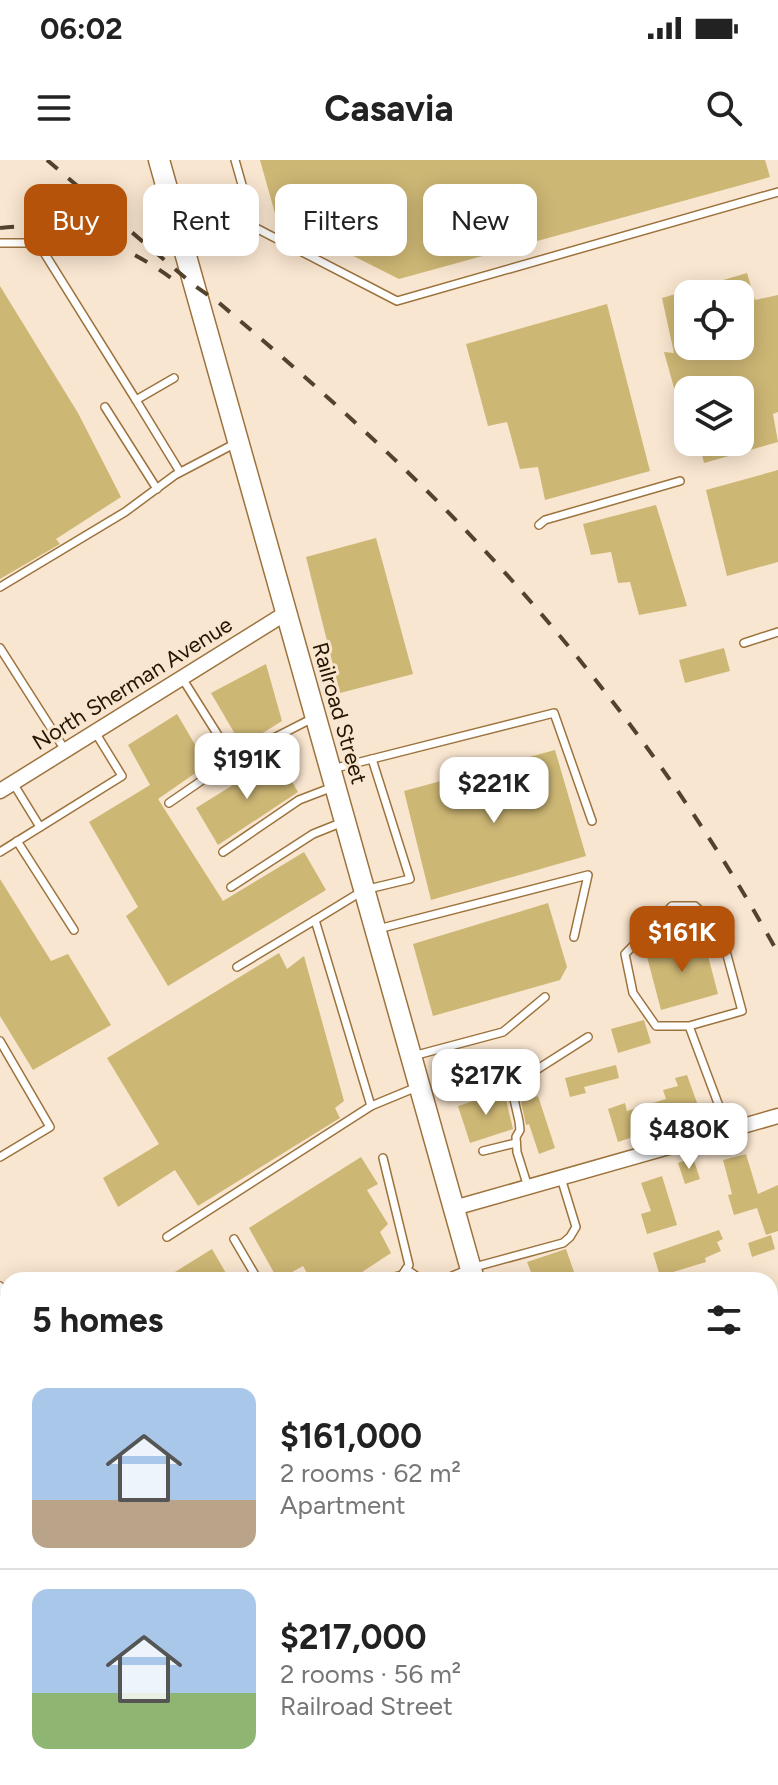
<!DOCTYPE html>
<html lang="en">
<head>
<meta charset="utf-8">
<style>
  :root { --surface:#fff; --page:#f2f2f2; --text:#222; --muted:#767676; --line:#e0e0e0; --accent:#b45309 }
  body { margin:0; font-family:Figtree,sans-serif; background:var(--page); color:var(--text); height:100vh; display:flex; flex-direction:column; font-size:30px; white-space:nowrap }
  * { box-sizing:border-box; margin:0 }
  p { font-size:26px; color:var(--muted) }
  .icon { flex:none; width:44px; height:44px; fill:none; stroke:currentColor; stroke-width:2; stroke-linecap:round; stroke-linejoin:round }
  .map { position:relative; flex:1; overflow:hidden }
  .panel { position:absolute; left:0px; top:1112px; width:778px; height:514px; display:flex; flex-direction:column; background:var(--surface); border-radius:24px 24px 0 0; box-shadow:0 4px 20px #0003 }
  .panel>* { flex:none }
  .hud { position:absolute; left:24px; top:24px; width:730px; height:72px; display:flex; gap:16px }
  .fabs { position:absolute; left:674px; top:120px; display:grid; gap:16px }
  .fabs a { display:grid; place-items:center; width:80px; height:80px; border-radius:16px; background:var(--surface); box-shadow:0 4px 20px #0003; font-size:40px }
  .price { position:absolute; translate:-50% -68px; padding:0 18px; border-radius:16px; background:#fff; color:#222; font-size:26px; line-height:52px; filter:drop-shadow(0 2px 4px #0008) }
  .price::after { content:''; position:absolute; left:50%; top:48px; width:24px; height:18px; margin-left:-12px; background:inherit; clip-path:polygon(0 0,100% 0,50% 100%) }
  .price.on { background:var(--accent); color:#fff }
  ul { padding:0; list-style:none }
  li { display:flex; align-items:center; gap:24px; height:200px; padding:0 32px }
  li+li { border-top:2px solid var(--line) }
  li span { display:grid; place-items:center; flex:none; width:224px; height:160px; border-radius:16px; color:#555 }
  li>.icon { margin-inline-start:auto }
  span .icon { width:96px; height:96px; fill:#fffc; stroke-width:1 }
  li b { font-size:34px }
  h2 { display:flex; justify-content:space-between; align-items:center; height:96px; padding:0 32px; font-size:34px }
  .tag { padding:0 28px; border-radius:16px; background:var(--surface); box-shadow:0 4px 20px #0003; font-size:28px; line-height:72px }
  .tag.on { background:var(--accent); color:#fff }
  .status { display:flex; justify-content:space-between; align-items:center; height:56px; padding:0 40px; background:var(--surface); direction:ltr }
  .status svg { height:22px; fill:currentColor }
  header { display:flex; justify-content:space-between; align-items:center; height:104px; padding:0 32px; background:var(--surface); font-size:36px; font-weight:700 }
  .map>svg:first-child { display:block }
</style>
</head>
<body>
<div class="status"><b>06:02</b><svg viewBox="0 0 49 12"><path d="M0 12V9h3v3zM5 12V6h3v6zM10 12V3h3v9zM15 12V0h3v12zM26 1h20v11H26zM47 4h2v5h-2z"/></svg></div>
<header><svg class="icon" aria-label="menu" viewBox="0 0 24 24"><path d="M4 6h16M4 12h16M4 18h16"/></svg>Casavia<svg class="icon" aria-label="search" viewBox="0 0 24 24"><circle cx="10" cy="10" r="6"/><path d="M15 15l6 6"/></svg></header>
<div class="map">
<svg width="778" height="1625" viewBox="0 0 778 1625">
  <rect width="100%" height="100%" fill="#f9e6d0"/>
  <g fill="#cdb775" fill-rule="evenodd">
    <path d="M 260,0 L 765,0 L 770,17 L 399,119 L 276,57 Z"/>
    <path d="M 747,113 L 755,140 L 778,135 L 778,252 L 773,254 L 778,282 L 704,303 L 699,282 L 740,282 L 740,230 L 688,230 L 688,266 L 685,267 L 664,192 L 674,193 L 662,138 ZM 688,134 L 740,134 L 740,186 L 688,186 Z"/>
    <path d="M 0,126 L 78,253 L 121,337 L 56,379 L 60,384 L 0,419 Z"/>
    <path d="M 607,144 L 650,311 L 545,340 L 538,307 L 520,309 L 507,262 L 488,266 L 466,184 Z"/>
    <path d="M 778,310 L 778,402 L 727,416 L 706,330 Z"/>
    <path d="M 656,345 L 687,446 L 639,455 L 630,422 L 618,423 L 611,392 L 591,395 L 583,364 Z"/>
    <path d="M 376,378 L 413,514 L 340,533 L 306,397 Z"/>
    <path d="M 724,488 L 730,511 L 685,523 L 679,500 Z"/>
    <path d="M 266,504 L 282,561 L 242,586 L 211,533 Z"/>
    <path d="M 177,554 L 207,605 L 158,639 L 223,741 L 304,692 L 326,730 L 168,826 L 126,756 L 138,747 L 89,662 L 150,625 L 128,585 Z"/>
    <path d="M 555,590 L 586,696 L 431,740 L 404,631 Z"/>
    <path d="M 278,597 L 298,632 L 218,685 L 196,648 Z"/>
    <path d="M 0,719 L 51,801 L 68,794 L 111,865 L 33,910 L 0,856 Z"/>
    <path d="M 548,743 L 567,807 L 560,820 L 433,856 L 413,784 Z"/>
    <path d="M 703,777 L 718,834 L 661,850 L 646,793 Z"/>
    <path d="M 279,793 L 287,809 L 304,796 L 344,941 L 335,948 L 340,958 L 198,1046 L 175,1010 L 118,1047 L 103,1018 L 159,984 L 107,898 Z"/>
    <path d="M 644,860 L 651,883 L 618,893 L 611,869 Z"/>
    <path d="M 616,905 L 619,918 L 584,927 L 586,933 L 570,937 L 565,918 Z"/>
    <path d="M 687,915 L 700,951 L 688,956 L 687,952 L 670,956 L 669,953 L 632,964 L 636,976 L 618,982 L 608,949 L 625,943 L 627,951 L 666,939 L 663,930 L 678,926 L 675,918 Z"/>
    <path d="M 504,931 L 513,969 L 470,983 L 458,946 Z"/>
    <path d="M 538,936 L 555,988 L 539,994 L 529,964 L 526,965 L 521,942 Z"/>
    <path d="M 746,994 L 758,1034 L 778,1025 L 778,1071 L 766,1075 L 757,1048 L 734,1055 L 728,1035 L 732,1034 L 723,1000 Z"/>
    <path d="M 361,997 L 378,1024 L 367,1030 L 388,1064 L 380,1072 L 391,1093 L 350,1120 L 311,1120 L 303,1106 L 278,1120 L 249,1068 Z"/>
    <path d="M 693,998 L 700,1019 L 685,1024 L 678,1003 Z"/>
    <path d="M 662,1016 L 677,1065 L 647,1074 L 641,1054 L 651,1051 L 641,1023 Z"/>
    <path d="M 719,1070 L 723,1079 L 717,1082 L 721,1091 L 705,1098 L 706,1102 L 660,1116 L 653,1093 Z"/>
    <path d="M 771,1075 L 775,1089 L 752,1097 L 748,1083 Z"/>
    <path d="M 212,1089 L 230,1120 L 162,1120 Z"/>
    <path d="M 566,1089 L 574,1112 L 566,1115 L 568,1120 L 513,1120 L 531,1112 L 527,1102 Z"/>
  </g>
  <g fill="none" stroke-linecap="round" stroke-linejoin="round">
    <defs>
      <g id="service">
        <path d="M 235,0 L 254,67 L 397,141 L 778,32"/>
        <path d="M 0,83 L 38,83 L 136,240"/>
        <path d="M 174,218 L 136,240 L 180,312"/>
        <path d="M 105,247 L 157,329"/>
        <path d="M 539,365 L 545,360 L 680,321"/>
        <path d="M 0,427 L 125,352 L 175,315 L 236,283"/>
        <path d="M 744,483 L 778,472"/>
        <path d="M 0,488 L 65,590"/>
        <path d="M 182,518 L 233,599 L 313,558"/>
        <path d="M 372,599 L 554,553 L 592,661"/>
        <path d="M 332,609 L 372,599 L 410,719 L 364,730 L 315,760 L 371,946"/>
        <path d="M 13,623 L 40,667"/>
        <path d="M 169,643 L 233,599"/>
        <path d="M 17,681 L 74,770"/>
        <path d="M 0,692 L 122,616 L 95,572"/>
        <path d="M 223,692 L 299,640 L 333,627"/>
        <path d="M 231,727 L 313,674 L 343,662"/>
        <path d="M 378,769 L 588,715 L 574,777"/>
        <path d="M 237,807 L 315,760"/>
        <path d="M 689,866 L 742,851 L 720,769 L 695,746 L 672,746 L 625,794 L 633,833 L 656,866 L 689,866 L 728,970"/>
        <path d="M 0,881 L 50,967 L 0,997"/>
        <path d="M 413,896 L 503,872 L 545,837"/>
        <path d="M 483,991 L 516,983"/>
        <path d="M 528,1027 L 517,992 L 516,977 L 520,970 L 519,961 L 511,926 L 588,877"/>
        <path d="M 167,1077 L 371,946 L 417,927"/>
        <path d="M 234,1079 L 258,1120"/>
        <path d="M 406,1109 L 422,1120"/>
        <path d="M 383,1120 L 402,1115 L 409,1105 L 383,998"/>
        <path d="M 443,1120 L 471,1108 L 563,1083 L 570,1077 L 576,1067 L 561,1018"/>
        <path d="M 0,1126 L 8,1139"/>
        <path d="M 0,1147 L 8,1142"/>
        <path d="M 770,1366 L 778,1365"/>
        <path d="M 0,1382 L 8,1377"/>
        <path d="M 0,1496 L 8,1503"/>
        <path d="M 0,1563 L 8,1558"/>
        <path d="M 350,1618 L 355,1625"/>
        <path d="M 458,1618 L 462,1625"/>
        <path d="M 768,1618 L 770,1625"/>
        <path d="M 61,1625 L 72,1618"/>
        <path d="M 371,1625 L 383,1618"/>
        <path d="M 580,1625 L 590,1618"/>
      </g>
      <g id="minor">
        <path d="M 0,631 L 286,453"/>
        <path d="M 454,1048 L 778,956"/>
        <path d="M 770,1159 L 778,1156"/>
        <path d="M 0,1419 L 8,1432"/>
        <path d="M 123,1618 L 128,1625"/>
      </g>
      <g id="secondary">
        <path d="M 159,0 L 474,1120"/>
        <path d="M 770,1422 L 778,1422"/>
        <path d="M 614,1618 L 616,1625"/>
        <path d="M 286,1625 L 298,1618"/>
      </g>
    </defs>
    <use href="#service" stroke="#9d733d" stroke-width="10"/>
    <use href="#minor" stroke="#9d733d" stroke-width="17"/>
    <use href="#secondary" stroke="#9d733d" stroke-width="23"/>
    <use href="#service" stroke="#fff" stroke-width="7"/>
    <use href="#minor" stroke="#fff" stroke-width="14"/>
    <use href="#secondary" stroke="#fff" stroke-width="20"/>
    <g stroke="#53422e" stroke-width="4" stroke-dasharray="14 14" stroke-linecap="butt">
      <path d="M 47,0 L 195,126 L 218,142 C 297,209 374,277 447,351 C 575,482 689,632 778,793"/>
      <path d="M 0,68 C 67,60 125,83 178,123"/>
    </g>
  </g>
  <g text-anchor="middle" stroke-width="6" stroke-linejoin="round" paint-order="stroke">
    <g font-size="22" fill="#251501" stroke="#f9e6d0">
      <text transform="translate(132 523) rotate(-32)" y="8">North Sherman Avenue</text>
      <text transform="translate(340 553) rotate(74)" y="8">Railroad Street</text>
    </g>
  </g>
</svg>
<div class="fabs">
<a><svg class="icon" aria-label="locate" viewBox="0 0 24 24"><circle cx="12" cy="12" r="6"/><path d="M12 2v4M12 18v4M2 12h4M18 12h4"/></svg></a>
<a><svg class="icon" aria-label="layers" viewBox="0 0 24 24"><path d="M12 4l9 5-9 5-9-5zM3 14l9 5 9-5"/></svg></a>
</div>
<b class="price" style="left:247px;top:641px">$191K</b>
<b class="price" style="left:494px;top:665px">$221K</b>
<b class="price on" style="left:682px;top:814px">$161K</b>
<b class="price" style="left:486px;top:957px">$217K</b>
<b class="price" style="left:689px;top:1011px">$480K</b>
<div class="hud">
<a class="tag on">Buy</a>
<a class="tag">Rent</a>
<a class="tag">Filters</a>
<a class="tag">New</a>
</div>
<section class="panel">
<h2>5 homes<svg class="icon" aria-label="filters" viewBox="0 0 24 24"><path d="M4 7h16M4 17h16"/><circle cx="9" cy="7" r="2"/><circle cx="15" cy="17" r="2"/></svg></h2>
<ul>
<li><span style="background:linear-gradient(#a9c7e8 70%,#b9a48a 0)"><svg class="icon" aria-label="home" viewBox="0 0 24 24"><path d="M3 11l9-7 9 7M6 9v11h12V9"/></svg></span><div><b>$161,000</b><p>2 rooms · 62 m²</p><p>Apartment</p></div></li>
<li><span style="background:linear-gradient(#a9c7e8 65%,#8fb573 0)"><svg class="icon" aria-label="home" viewBox="0 0 24 24"><path d="M3 11l9-7 9 7M6 9v11h12V9"/></svg></span><div><b>$217,000</b><p>2 rooms · 56 m²</p><p>Railroad Street</p></div></li>
</ul>
</section>
</div>
</body>
</html>
